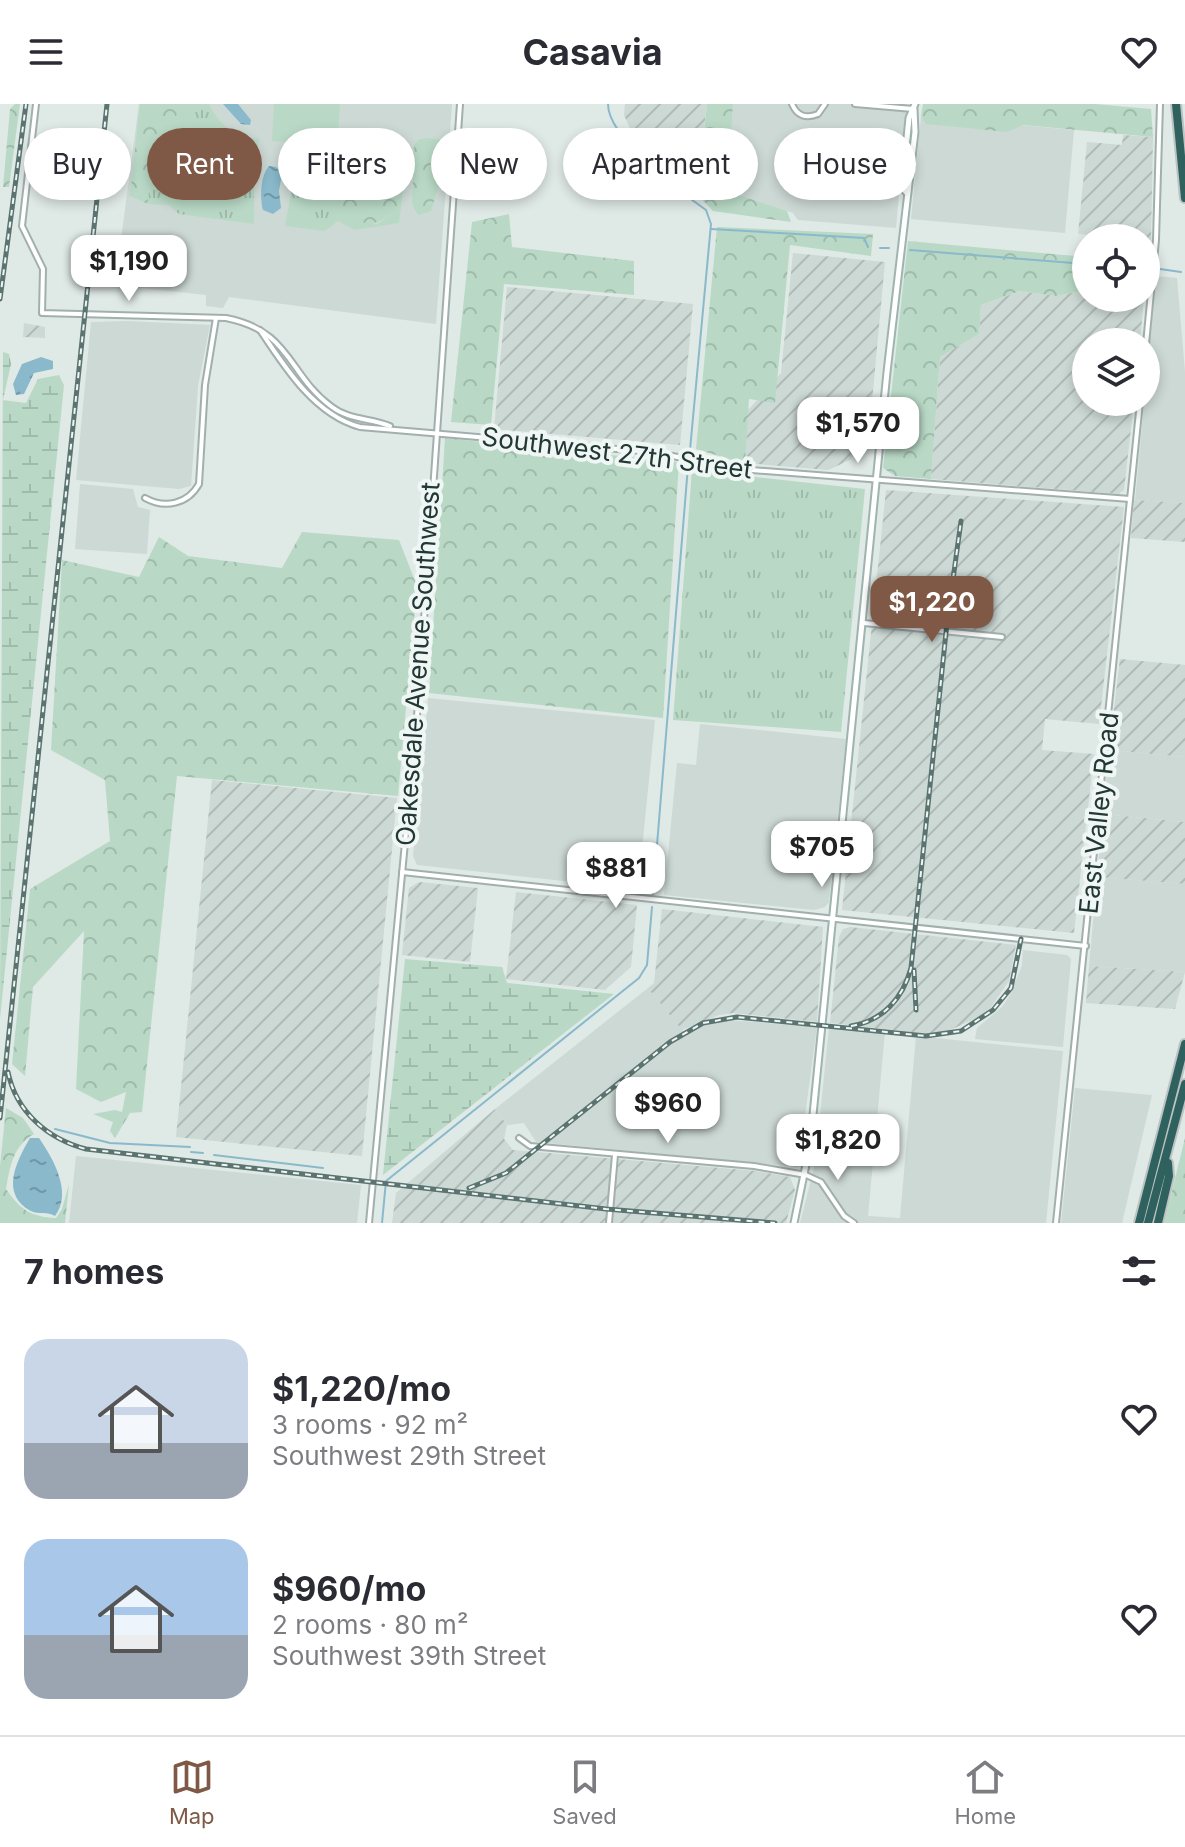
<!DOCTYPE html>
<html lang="en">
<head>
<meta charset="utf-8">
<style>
  :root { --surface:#fff; --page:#f2f2f3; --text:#2b2b33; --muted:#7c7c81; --line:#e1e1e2; --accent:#805946 }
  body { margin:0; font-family:Inter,sans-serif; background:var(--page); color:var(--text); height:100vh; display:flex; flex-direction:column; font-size:30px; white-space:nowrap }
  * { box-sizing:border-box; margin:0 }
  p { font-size:26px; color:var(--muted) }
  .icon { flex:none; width:44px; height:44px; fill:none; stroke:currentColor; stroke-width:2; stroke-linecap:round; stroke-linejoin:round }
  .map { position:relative; height:1119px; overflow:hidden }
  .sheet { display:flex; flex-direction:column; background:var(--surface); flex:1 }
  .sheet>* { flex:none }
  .guide { position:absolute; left:24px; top:24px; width:1138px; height:72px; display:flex; gap:16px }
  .controls { position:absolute; left:1072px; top:120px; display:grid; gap:16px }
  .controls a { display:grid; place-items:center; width:88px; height:88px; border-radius:50%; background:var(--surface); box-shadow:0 4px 12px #0003; font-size:40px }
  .price { position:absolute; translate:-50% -68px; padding:0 18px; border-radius:16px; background:#fff; color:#222; font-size:26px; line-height:52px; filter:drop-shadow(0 2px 4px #0008) }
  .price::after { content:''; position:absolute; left:50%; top:48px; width:24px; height:18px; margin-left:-12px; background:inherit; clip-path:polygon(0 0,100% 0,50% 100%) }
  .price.active { background:var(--accent); color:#fff }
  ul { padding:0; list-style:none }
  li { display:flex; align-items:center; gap:24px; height:200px; padding:0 24px }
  li span { display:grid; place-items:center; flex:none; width:224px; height:160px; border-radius:24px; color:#555 }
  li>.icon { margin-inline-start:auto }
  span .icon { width:96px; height:96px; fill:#fffc; stroke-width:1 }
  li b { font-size:34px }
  h2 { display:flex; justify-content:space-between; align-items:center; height:96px; padding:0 24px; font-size:34px }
  .chip { padding:0 28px; border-radius:36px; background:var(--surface); box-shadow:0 4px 12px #0003; font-size:28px; line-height:72px }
  .chip.active { background:var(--accent); color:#fff }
  header { display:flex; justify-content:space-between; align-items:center; height:104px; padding:0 24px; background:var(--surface); font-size:36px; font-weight:700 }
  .menu { display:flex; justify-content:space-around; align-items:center; height:112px; border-top:2px solid var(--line); background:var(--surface); font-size:22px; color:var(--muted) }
  .menu a { display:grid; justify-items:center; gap:4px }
  .menu .active { color:var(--accent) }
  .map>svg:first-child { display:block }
</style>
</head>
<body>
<header><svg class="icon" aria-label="menu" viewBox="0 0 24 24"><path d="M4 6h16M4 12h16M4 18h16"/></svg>Casavia<svg class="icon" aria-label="heart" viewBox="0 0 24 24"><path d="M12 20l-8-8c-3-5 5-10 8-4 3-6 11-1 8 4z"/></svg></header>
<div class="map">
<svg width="1185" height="1119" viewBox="0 0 1185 1119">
  <defs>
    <pattern id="industrial-furrows" width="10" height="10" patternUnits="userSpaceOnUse" patternTransform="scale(2)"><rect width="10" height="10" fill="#cdd9d5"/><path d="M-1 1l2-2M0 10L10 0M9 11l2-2" fill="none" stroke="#b0bbb7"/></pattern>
    <pattern id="grass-tufts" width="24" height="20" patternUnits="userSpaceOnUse" patternTransform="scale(2)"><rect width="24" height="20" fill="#b9d9c6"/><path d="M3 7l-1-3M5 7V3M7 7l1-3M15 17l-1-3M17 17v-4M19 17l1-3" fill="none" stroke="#9fbbab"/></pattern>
    <pattern id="forest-crowns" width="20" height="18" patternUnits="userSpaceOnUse" patternTransform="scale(2)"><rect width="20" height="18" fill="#b9d9c6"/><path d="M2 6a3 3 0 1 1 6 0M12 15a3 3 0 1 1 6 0" fill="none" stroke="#9fbbab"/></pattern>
    <pattern id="wetland-marsh" width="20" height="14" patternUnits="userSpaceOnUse" patternTransform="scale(2)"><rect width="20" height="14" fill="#b9d9c6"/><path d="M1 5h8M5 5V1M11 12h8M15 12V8" fill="none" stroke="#9fbbab"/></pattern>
    <pattern id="water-ripples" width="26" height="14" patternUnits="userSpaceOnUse" patternTransform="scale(2)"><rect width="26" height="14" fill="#89b9cb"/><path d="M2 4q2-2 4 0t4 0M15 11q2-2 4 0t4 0" fill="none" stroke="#7097a6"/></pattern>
  </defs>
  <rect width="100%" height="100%" fill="#dfe9e6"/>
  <g fill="#cdd9d5">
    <path d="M 139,0 L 452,0 L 436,220 L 229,193 L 223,204 L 206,202 L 206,191 L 115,181 Z"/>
    <path d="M 733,0 L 907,0 L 896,124 L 798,116 L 793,109 L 728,87 Z"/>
    <path d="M 921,12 L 1074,26 L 1065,129 L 911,115 Z"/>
    <path d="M 1156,172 L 1177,174 L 1185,268 L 1185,399 L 1135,396 Z"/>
    <path d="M 129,217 L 210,221 L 198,282 L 191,382 L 179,385 L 76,376 L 91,218 Z"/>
    <path d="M 80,380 L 133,385 L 138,403 L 150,406 L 147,450 L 75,445 Z"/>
    <path d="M 428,594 L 655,616 L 638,785 L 417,761 L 413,752 Z"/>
    <path d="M 700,620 L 846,635 L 829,798 L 825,803 L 814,806 L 664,791 L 677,659 L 696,661 Z"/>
    <path d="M 1109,646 L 1185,653 L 1185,718 L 1103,710 Z"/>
    <path d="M 1097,773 L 1185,780 L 1185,868 L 1089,862 Z"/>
    <path d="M 1023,846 L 1067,851 L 1071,855 L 1063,943 L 975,935 L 977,924 L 1002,903 L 1011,889 L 1022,861 Z"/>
    <path d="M 648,884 L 686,930 L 706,920 L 728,916 L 817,923 L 798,1063 L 536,1038 L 524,1019 L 507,1021 L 495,1005 Z"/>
    <path d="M 829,924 L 885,928 L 868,1112 L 900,1114 L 916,932 L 1063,947 L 1046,1119 L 800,1119 L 815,1060 Z"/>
    <path d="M 1075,984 L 1152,991 L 1122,1119 L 1061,1119 Z"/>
    <path d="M 76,1052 L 361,1081 L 357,1119 L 69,1119 Z"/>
  </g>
  <g fill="url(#industrial-furrows)">
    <path d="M 625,0 L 707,0 L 698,76 L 685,75 L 634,33 L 624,11 Z"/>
    <path d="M 1123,31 L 1153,33 L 1151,136 L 1078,130 L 1087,38 L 1122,41 Z"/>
    <path d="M 793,149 L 885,158 L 869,330 L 850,356 L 828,366 L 745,359 L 748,306 L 781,269 Z"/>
    <path d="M 507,183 L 693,200 L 680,341 L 494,325 Z"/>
    <path d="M 1086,186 L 1086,194 L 1144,194 L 1140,238 L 1086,238 L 1086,298 L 1134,298 L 1124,386 L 1119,390 L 931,375 L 940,253 L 979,230 L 981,201 L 1021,187 L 1056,192 Z"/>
    <path d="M 24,219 L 45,223 L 45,234 L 23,233 Z"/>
    <path d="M 886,386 L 1124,403 L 1099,620 L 1045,615 L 1042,646 L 1094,650 L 1074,829 L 842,806 Z"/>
    <path d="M 1134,396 L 1185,399 L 1185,438 L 1131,434 Z"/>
    <path d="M 1120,555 L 1185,561 L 1185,653 L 1109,646 Z"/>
    <path d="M 212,676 L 397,694 L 362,1052 L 176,1033 Z"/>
    <path d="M 1103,710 L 1185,718 L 1185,780 L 1097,773 Z"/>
    <path d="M 419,778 L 478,784 L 470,858 L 402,851 L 409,784 Z"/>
    <path d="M 516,788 L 637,801 L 631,863 L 605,886 L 506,875 Z"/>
    <path d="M 662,805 L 823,823 L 817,918 L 733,909 L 719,911 L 682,926 L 648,884 L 654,879 Z"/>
    <path d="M 850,823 L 1016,841 L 1009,877 L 987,909 L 946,928 L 929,930 L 830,919 L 839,833 L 843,825 Z"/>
    <path d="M 1089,862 L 1185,868 L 1175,905 L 1086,899 Z"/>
    <path d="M 495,1005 L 507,1021 L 504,1035 L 513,1046 L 756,1067 L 790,1073 L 795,1086 L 786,1119 L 392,1119 L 396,1089 Z"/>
  </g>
  <g fill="url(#grass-tufts)">
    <path d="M 179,0 L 209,0 C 219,21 235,34 259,35 L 254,70 L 254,120 L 179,110 L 169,101 L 148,100 L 150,57 L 164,39 Z"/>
    <path d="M 283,54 L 354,59 L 342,72 L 333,93 L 376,121 L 401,104 L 399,119 L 355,126 L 338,117 L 325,127 L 285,122 L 292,83 Z"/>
    <path d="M 692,366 L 865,385 L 841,628 L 673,616 Z"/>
  </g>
  <g fill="url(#forest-crowns)">
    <path d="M 15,0 L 20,0 L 9,83 L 3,83 L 10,5 Z"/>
    <path d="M 140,0 L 179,0 L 174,22 L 150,57 L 148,100 L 130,92 Z"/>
    <path d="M 707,0 L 733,0 L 728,87 L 787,107 L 791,118 L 713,107 L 697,90 Z"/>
    <path d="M 923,0 L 1095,0 L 1151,5 L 1153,33 L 1023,21 L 1007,28 L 926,20 L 921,12 Z"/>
    <path d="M 425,34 L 445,36 L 445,61 L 431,107 L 418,111 L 412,101 L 414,42 L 418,36 Z"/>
    <path d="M 372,35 L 407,41 L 401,104 C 372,124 370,123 338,109 L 333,93 L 342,72 Z"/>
    <path d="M 509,110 L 512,143 L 634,157 L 634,191 L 504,180 L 491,321 L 451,318 L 472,118 Z"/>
    <path d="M 717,123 L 873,130 L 871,152 L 790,141 L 775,299 L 749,295 L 745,360 L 696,345 Z"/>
    <path d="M 908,137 L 1086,153 L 1086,186 L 1056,192 L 1020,187 L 981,201 L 979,230 L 940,253 L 931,375 L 895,372 L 883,364 Z"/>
    <path d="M 445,334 L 679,358 L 663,614 L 429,589 Z"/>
    <path d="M 302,428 L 399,436 L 417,482 L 398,692 L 177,672 L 142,1008 L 130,1009 L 115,1034 L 110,1027 L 113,1018 L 93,1010 L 115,1006 L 122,1008 L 126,988 L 101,998 L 76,985 L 84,827 L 33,883 L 25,972 L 12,960 L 30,785 L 110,737 L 105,676 L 51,646 L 62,456 L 139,473 L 159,433 L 188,452 L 282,464 Z"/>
    <path d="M 6,1004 L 23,1014 L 34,1030 C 13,1042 10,1062 6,1085 C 20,1105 30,1113 56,1114 L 62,1105 L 69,1080 L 65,1119 L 0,1119 L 0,1062 Z"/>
    <path d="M 1185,1034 L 1185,1119 L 1164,1119 Z"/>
  </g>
  <g fill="url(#wetland-marsh)">
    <path d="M 3,248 L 9,250 L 11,260 L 3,296 L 26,299 L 38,275 L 59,271 L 64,281 L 0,915 Z"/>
    <path d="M 405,855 L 502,863 L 507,879 L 614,890 L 383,1071 Z"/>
  </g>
  <path fill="#b9d9c6" d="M 274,0 L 340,0 L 337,41 L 272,37 Z"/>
  <g fill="url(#water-ripples)">
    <path d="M 223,0 L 238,0 L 251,16 L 250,21 L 241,20 Z"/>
    <path d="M 269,62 L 276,63 L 282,70 L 279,87 L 281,104 L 273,110 L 263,106 C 260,94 260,72 269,62 Z"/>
    <path d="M 41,253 L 53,257 L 53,265 L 34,269 L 24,290 L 16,291 L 13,280 L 22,260 Z"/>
    <path d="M 30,1034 L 39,1034 C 53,1054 73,1089 55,1112 C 47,1107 40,1111 31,1107 C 0,1090 16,1058 30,1034 Z"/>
  </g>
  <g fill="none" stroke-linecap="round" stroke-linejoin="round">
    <g stroke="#89b9cb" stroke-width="2">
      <path d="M 608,0 C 608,34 679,87 706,106 L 711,120 L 690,346"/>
      <path d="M 711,125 L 864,134 L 868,143"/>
      <path d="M 880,144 L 889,144"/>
      <path d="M 910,146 L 1086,160"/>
      <path d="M 1160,165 L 1181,168"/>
      <path d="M 653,790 L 688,362"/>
      <path d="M 55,1025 L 110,1039 L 190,1043"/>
      <path d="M 191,1048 L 203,1049"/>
      <path d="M 214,1051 L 323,1064"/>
      <path d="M 382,1119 L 386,1077 L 639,874 L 647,861 L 652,803"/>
    </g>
    <defs>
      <g id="minor">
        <path d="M 792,0 C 797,12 806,15 818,10 L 825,0"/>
        <path d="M 855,0 L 913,5"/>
        <path d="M 145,394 C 165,405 188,400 199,380 L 205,281 L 216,214"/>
        <path d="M 864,519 L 1002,533"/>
        <path d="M 519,1034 L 530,1042 L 754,1062 L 806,1071 L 821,1078 L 844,1112 L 854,1119"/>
        <path d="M 609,1119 L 615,1051"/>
      </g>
      <g id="tertiary">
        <path d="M 36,0 L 22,122 L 43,165 L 42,209 L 226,214 C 292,227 287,270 332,303 C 349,316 370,314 390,322"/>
        <path d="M 260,226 C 285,264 315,311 360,323 L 652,348 L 739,365 L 1130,395"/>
        <path d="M 1146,240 L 1156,136 L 1160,0"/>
        <path d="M 402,768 L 1086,842"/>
        <path d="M 369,1119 L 418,601 L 460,0"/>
        <path d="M 1056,1119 L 1140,298"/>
      </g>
      <g id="secondary">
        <path d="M 906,88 L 902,83 L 909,14 L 915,0"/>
        <path d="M 794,1119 L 810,1041 L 887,268 L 915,28 L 914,5"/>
      </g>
      <g id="motorway">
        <path d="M 1176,0 L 1185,94"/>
        <path d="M 1139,1119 L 1185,940"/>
        <path d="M 1148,1119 L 1185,980"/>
        <path d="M 1158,1119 L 1169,1072 L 1168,1059"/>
      </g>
    </defs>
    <use href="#minor" stroke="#a2b0ad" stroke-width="8"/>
    <use href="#tertiary" stroke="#a2b0ad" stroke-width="8"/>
    <use href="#secondary" stroke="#9fb4af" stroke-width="9"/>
    <use href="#motorway" stroke="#bcc3c2" stroke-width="12"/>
    <use href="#minor" stroke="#fff" stroke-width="4"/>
    <use href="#tertiary" stroke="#fff" stroke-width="4"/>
    <use href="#secondary" stroke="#fff" stroke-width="5"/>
    <use href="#motorway" stroke="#2f625e" stroke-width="8"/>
    <defs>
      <g id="rail">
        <path d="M 0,195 L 26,0"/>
        <path d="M 914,866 L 916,906"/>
        <path d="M 851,922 C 883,917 903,894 911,864 L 947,519 L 961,417"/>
        <path d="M 8,968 C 16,1008 48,1035 86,1045 L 606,1105 L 775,1119"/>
        <path d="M 0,1014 L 107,0"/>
        <path d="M 469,1084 L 506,1069 L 670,938 L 703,919 L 737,913 L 926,932 L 961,927 L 993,906 L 1011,884 L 1021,835"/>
      </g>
    </defs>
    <use href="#rail" stroke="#5b7470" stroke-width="5"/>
    <use href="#rail" stroke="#eff6f3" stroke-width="2" stroke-dasharray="6" stroke-linecap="butt"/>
  </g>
  <g text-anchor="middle" stroke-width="8" stroke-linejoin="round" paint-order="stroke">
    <g font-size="26" fill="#213835" stroke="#eff6f3">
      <text transform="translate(617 349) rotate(7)" y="9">Southwest 27th Street</text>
      <text transform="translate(418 560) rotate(-86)" y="9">Oakesdale Avenue Southwest</text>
      <text transform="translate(1099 709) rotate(-84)" y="9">East Valley Road</text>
    </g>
  </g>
</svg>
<div class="controls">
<a><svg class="icon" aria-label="locate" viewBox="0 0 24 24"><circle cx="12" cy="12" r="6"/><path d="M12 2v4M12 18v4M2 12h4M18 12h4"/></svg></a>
<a><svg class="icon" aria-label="layers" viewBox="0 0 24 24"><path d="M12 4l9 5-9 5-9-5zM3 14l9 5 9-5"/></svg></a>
</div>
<b class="price" style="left:129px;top:199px">$1,190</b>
<b class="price" style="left:858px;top:361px">$1,570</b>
<b class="price active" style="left:932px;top:540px">$1,220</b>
<b class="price" style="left:822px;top:785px">$705</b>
<b class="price" style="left:616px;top:806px">$881</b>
<b class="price" style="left:668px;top:1041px">$960</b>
<b class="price" style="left:838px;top:1078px">$1,820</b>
<div class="guide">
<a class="chip">Buy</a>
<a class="chip active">Rent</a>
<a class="chip">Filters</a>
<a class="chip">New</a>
<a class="chip">Apartment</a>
<a class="chip">House</a>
</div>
</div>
<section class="sheet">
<h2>7 homes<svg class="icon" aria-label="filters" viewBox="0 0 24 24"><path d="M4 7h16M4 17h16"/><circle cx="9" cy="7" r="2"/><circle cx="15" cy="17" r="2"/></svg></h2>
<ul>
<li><span style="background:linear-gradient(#c9d6e8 65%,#9aa5b1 0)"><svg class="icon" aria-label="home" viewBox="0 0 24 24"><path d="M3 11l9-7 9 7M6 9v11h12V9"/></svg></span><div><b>$1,220/mo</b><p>3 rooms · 92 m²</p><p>Southwest 29th Street</p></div><svg class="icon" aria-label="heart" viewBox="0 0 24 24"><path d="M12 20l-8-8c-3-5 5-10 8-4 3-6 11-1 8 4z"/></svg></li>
<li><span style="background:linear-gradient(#a9c7e8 60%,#9aa5b1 0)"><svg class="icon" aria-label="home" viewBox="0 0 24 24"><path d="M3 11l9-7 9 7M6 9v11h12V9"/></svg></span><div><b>$960/mo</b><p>2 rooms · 80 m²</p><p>Southwest 39th Street</p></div><svg class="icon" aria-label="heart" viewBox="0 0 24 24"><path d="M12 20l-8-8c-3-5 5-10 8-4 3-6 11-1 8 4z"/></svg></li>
</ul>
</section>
<nav class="menu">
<a class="active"><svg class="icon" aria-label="map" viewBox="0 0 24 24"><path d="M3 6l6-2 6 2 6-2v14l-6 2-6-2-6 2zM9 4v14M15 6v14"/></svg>Map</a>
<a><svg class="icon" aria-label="saved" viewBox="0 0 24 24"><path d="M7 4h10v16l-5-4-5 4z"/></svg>Saved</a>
<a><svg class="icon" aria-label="home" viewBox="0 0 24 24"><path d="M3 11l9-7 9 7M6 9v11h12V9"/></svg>Home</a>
</nav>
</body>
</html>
